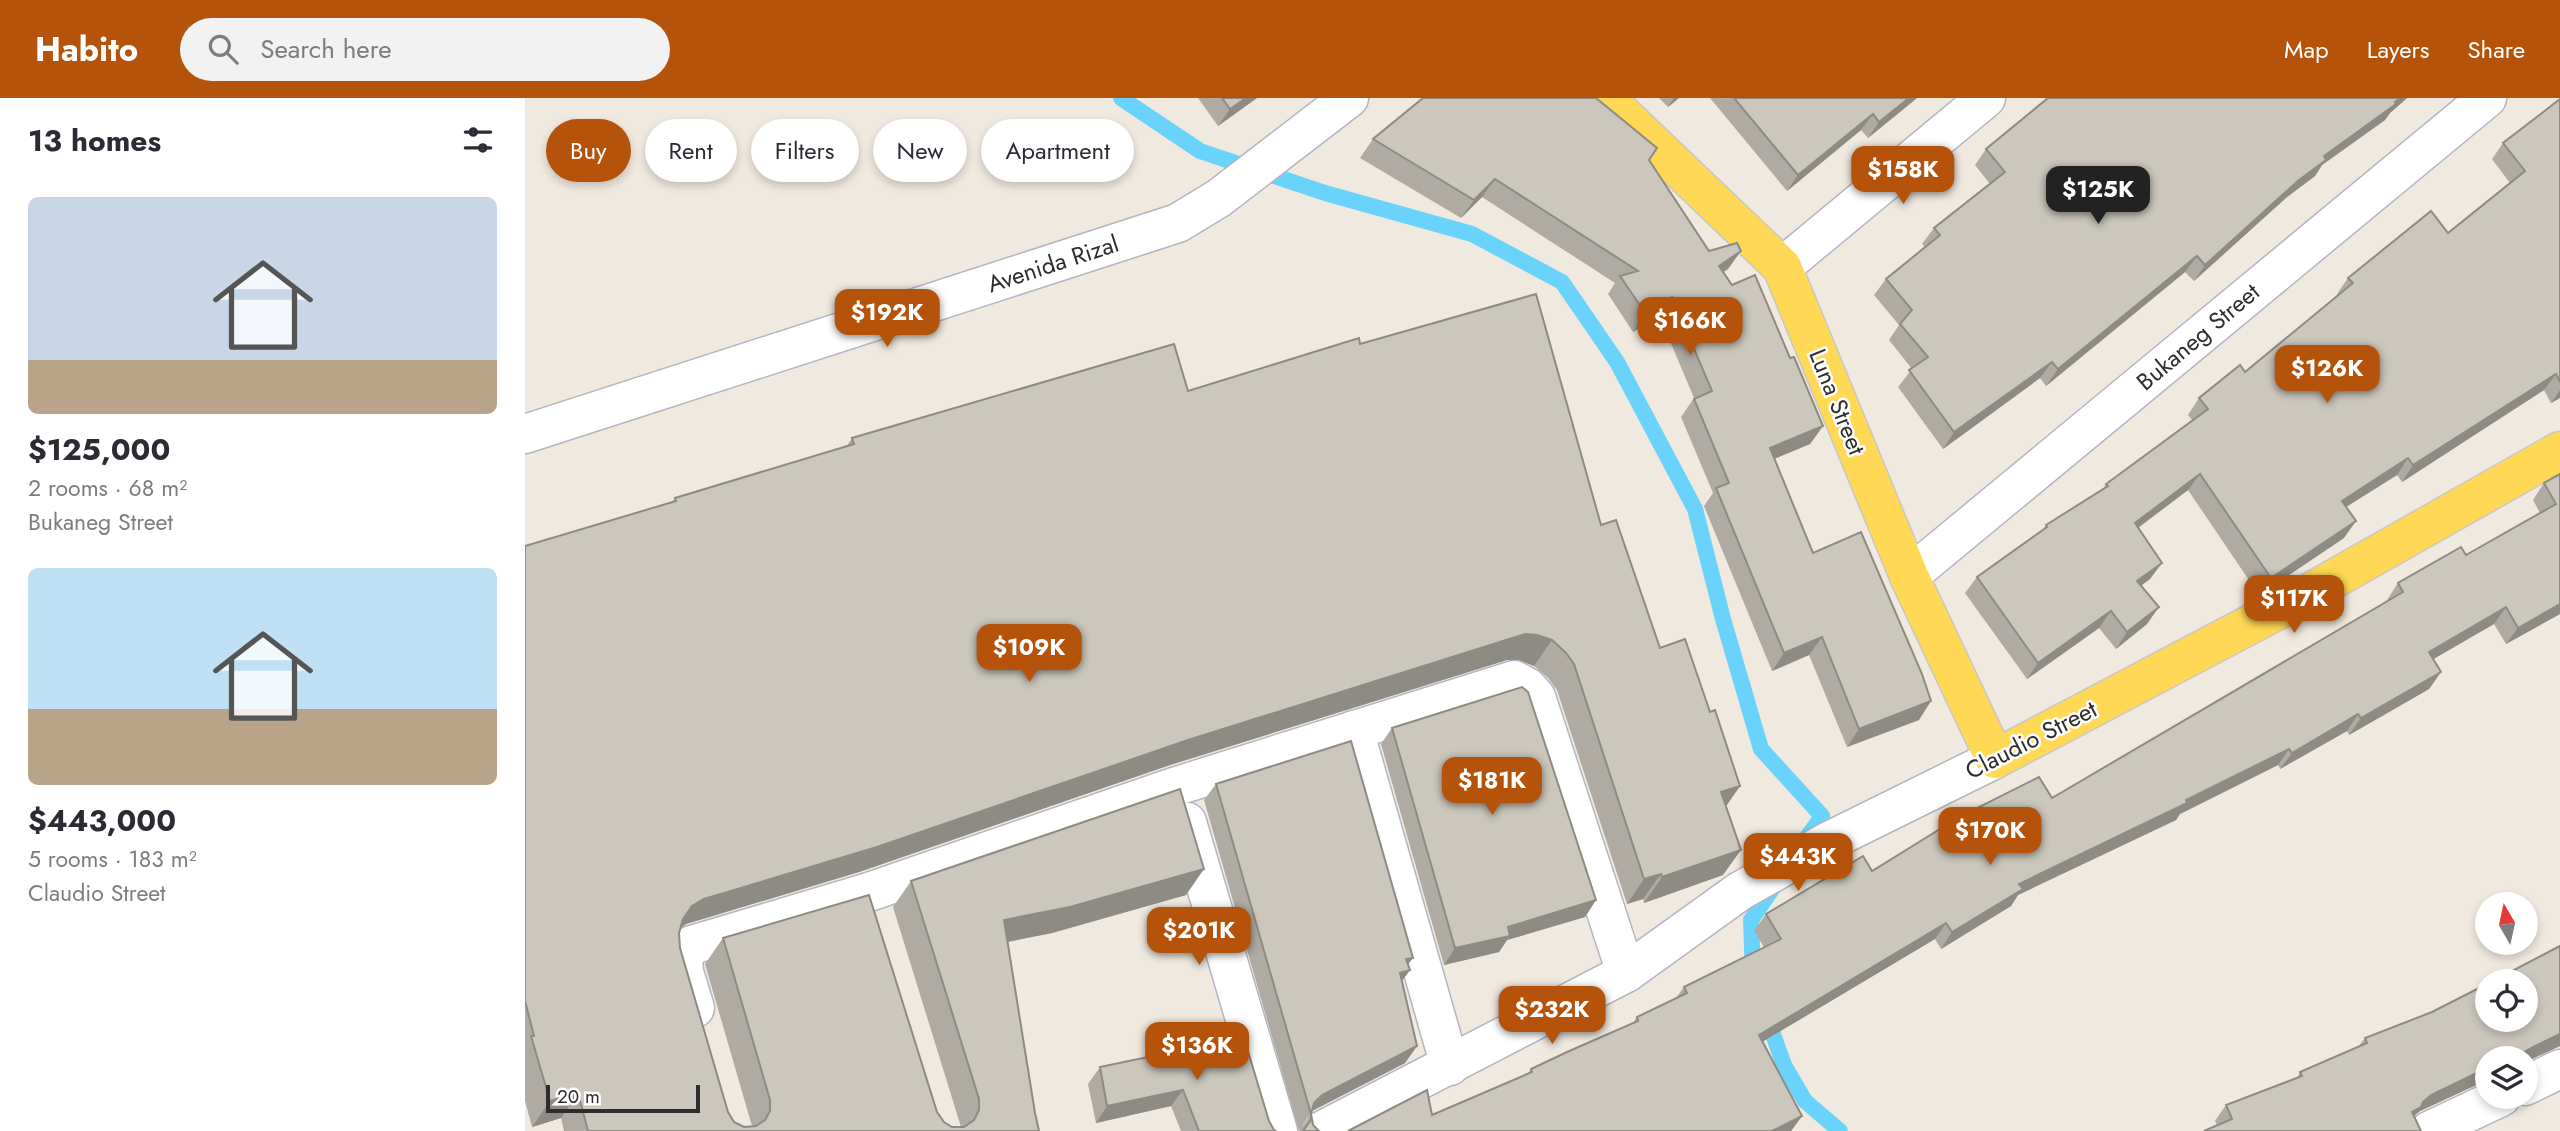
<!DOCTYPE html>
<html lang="en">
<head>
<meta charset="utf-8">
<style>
  :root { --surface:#fff; --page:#f2f2f3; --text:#2b2b33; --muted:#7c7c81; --accent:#b45309 }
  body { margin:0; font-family:Jost,sans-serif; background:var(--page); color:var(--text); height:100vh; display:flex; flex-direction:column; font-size:26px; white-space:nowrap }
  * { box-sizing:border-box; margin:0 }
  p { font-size:23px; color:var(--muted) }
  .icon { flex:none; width:38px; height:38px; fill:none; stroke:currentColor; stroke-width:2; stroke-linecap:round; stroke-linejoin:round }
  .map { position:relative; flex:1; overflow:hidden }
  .drawer { display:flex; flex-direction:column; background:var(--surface); width:525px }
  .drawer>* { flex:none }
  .banner { position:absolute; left:21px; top:21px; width:665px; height:63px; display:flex; gap:14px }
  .needle { width:46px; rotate:351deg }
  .fabs { position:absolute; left:1950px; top:794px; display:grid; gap:14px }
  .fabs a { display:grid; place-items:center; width:63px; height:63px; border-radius:50%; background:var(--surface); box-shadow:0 4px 10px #0003; font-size:35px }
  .scale { position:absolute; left:21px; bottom:18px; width:154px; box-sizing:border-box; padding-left:7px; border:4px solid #2d2d2d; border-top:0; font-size:19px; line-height:24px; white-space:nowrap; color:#2d2d2d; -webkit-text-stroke:5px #fff; paint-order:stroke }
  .price { position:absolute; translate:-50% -60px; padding:0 16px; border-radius:14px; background:var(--accent); color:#fff; font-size:23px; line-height:46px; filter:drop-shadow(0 2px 4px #0008) }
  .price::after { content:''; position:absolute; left:50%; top:42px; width:21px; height:16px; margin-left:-10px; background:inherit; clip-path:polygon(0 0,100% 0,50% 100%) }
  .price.on { background:#222; color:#fff }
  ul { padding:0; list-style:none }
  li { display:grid; align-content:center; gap:14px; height:371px; padding:0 28px }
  li span { display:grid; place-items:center; height:217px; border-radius:10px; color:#555 }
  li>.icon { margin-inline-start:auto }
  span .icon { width:126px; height:126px; fill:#fffc; stroke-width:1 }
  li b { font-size:30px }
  h2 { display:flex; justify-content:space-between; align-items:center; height:84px; padding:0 28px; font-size:30px }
  .tag { padding:0 24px; border-radius:32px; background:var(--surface); box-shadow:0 4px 10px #0003; font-size:24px; line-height:63px }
  .tag.on { background:var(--accent); color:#fff }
  header { display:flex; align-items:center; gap:42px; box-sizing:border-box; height:98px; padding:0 35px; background:var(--accent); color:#fff }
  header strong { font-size:33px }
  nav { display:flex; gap:38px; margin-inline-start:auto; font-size:24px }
  .search { width:490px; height:63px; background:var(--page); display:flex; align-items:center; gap:18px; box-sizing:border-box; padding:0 24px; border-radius:38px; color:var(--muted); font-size:26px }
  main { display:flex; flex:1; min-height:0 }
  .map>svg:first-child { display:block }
</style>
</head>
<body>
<header>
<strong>Habito</strong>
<div class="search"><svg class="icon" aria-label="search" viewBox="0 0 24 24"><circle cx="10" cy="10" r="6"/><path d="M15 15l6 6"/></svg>Search here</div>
<nav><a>Map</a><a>Layers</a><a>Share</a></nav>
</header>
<main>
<section class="drawer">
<h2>13 homes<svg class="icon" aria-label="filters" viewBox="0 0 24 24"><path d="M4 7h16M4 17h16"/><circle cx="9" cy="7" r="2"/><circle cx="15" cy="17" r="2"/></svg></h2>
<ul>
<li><span style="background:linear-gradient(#c9d6e8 75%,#b9a48a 0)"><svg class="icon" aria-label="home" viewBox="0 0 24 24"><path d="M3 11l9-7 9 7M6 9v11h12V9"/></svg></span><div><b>$125,000</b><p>2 rooms · 68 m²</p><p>Bukaneg Street</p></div></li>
<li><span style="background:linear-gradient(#bfe0f5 65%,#b9a48a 0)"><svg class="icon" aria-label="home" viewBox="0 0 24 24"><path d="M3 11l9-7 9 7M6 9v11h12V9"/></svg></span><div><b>$443,000</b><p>5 rooms · 183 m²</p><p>Claudio Street</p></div></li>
</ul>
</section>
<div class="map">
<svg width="2035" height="1033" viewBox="0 0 2035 1033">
  <rect width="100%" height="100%" fill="#f0e9df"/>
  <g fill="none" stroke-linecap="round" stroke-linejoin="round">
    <g stroke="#69d3fb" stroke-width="16">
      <path d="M 596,0 L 675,53 L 800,95 L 947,136 L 1037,184 L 1092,264 L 1170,411 L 1198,521 L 1236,651 L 1297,718 L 1278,745"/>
      <path d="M 1228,876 L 1226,822 L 1252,784"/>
      <path d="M 1241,917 L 1259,967 L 1280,1003 L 1315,1033"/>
    </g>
    <defs>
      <g id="minor">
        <path d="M 1257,169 L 1461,0"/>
        <path d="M 0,336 L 653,125 L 694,100 L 824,0"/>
        <path d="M 1384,478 L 1962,0"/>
        <path d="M 829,632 L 925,968"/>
        <path d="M 662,724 L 753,1033"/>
        <path d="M 170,910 L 159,874 L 158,859 L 167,847 L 341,795 L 652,688 L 989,582 L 1002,589 L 1011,599 L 1101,875"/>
        <path d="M 2000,988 L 2035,971"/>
        <path d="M 796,1033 L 1101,875 L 1215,793 L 1302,744 L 1470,661"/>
        <path d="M 1904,1033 L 1976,999"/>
      </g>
      <path id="major" d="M 1080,0 L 1257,169 L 1384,478 L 1470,661 L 1770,503 L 2035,353"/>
    </defs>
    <use href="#minor" stroke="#b3b5c2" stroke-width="41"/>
    <use href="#major" stroke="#c8c8c8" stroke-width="41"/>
    <use href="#minor" stroke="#fff" stroke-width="38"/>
    <use href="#major" stroke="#ffd955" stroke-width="38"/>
  </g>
  <g fill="#afaba3">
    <path d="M 673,0 L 732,0 L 693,28 Z"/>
    <path d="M 1134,0 L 1154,0 L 1143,9 Z"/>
    <path d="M 1185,0 L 1392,0 L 1343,40 L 1336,32 L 1262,93 Z"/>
    <path d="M 1522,0 L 1882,0 L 1865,15 L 1860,22 L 1797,67 L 1790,78 L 1762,99 L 1669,183 L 1660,174 L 1521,288 L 1515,280 L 1418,351 L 1373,289 L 1387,271 L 1364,242 L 1374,227 L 1349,197 L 1361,181 L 1400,149 L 1397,146 L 1409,130 L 1465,86 L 1450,67 L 1461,51 Z"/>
    <path d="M 2035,1 L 2035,300 L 2026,305 L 2019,292 L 1877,384 L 1872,377 L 1821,409 L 1819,440 L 1734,497 L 1663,392 L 1613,430 L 1625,481 L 1616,488 L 1622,526 L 1591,551 L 1574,530 L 1502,581 L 1440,495 L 1452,479 L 1518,432 L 1521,427 L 1577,393 L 1581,386 L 1668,323 L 1663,317 L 1674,300 L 1720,274 L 1813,197 L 1812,196 L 1823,180 L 1923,135 L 1985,85 L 1967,61 L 1978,45 Z"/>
    <path d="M 848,41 L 1124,62 L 1184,153 L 1203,171 L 1198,174 L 1207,187 L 1265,260 L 1298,328 L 1285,346 L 1249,361 L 1288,455 L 1394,622 L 1322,649 L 1284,557 L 1247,573 L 1179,408 L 1188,395 L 1156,319 L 1169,300 L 1134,217 L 1108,234 L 1083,196 L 1090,185 L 957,99 L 936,120 L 835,60 Z"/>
    <path d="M 835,246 L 1076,427 L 1135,550 L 1185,614 L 1215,688 L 1201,708 L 1198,777 L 1119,805 L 1118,801 L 1102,806 L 1032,592 L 1023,580 L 1009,568 L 994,562 L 982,562 L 645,667 L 334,774 L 161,826 L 156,830 L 154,835 L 155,850 L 203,1014 L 209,1024 L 219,1029 L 227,1028 L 180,866 L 198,840 L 412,1014 L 419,1024 L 427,1029 L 436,1029 L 368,809 L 386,783 L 661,797 L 527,835 L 483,844 L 510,1015 L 514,1033 L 39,1033 L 36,1020 L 7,1029 L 0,1003 L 0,448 L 146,405 L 150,400 L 321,349 L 327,340 L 663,293 Z"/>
    <path d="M 2035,376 L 2035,516 L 1981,546 L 1969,526 L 1908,561 L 1916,574 L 1904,591 L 1824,637 L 1822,633 L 1755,671 L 1753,667 L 1655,716 L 1651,722 L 1493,797 L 1486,808 L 1416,851 L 1410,841 L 1237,944 L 1277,1018 L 1266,1033 L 823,1033 L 907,1017 L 1003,975 L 1006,971 L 1108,925 L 1112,919 L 1151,900 L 1159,889 L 1239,849 L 1229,833 L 1241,816 L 1527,700 L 1862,503 L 1862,502 L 1873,485 L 1941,457 L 2015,415 L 2008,402 L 2019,385 Z"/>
    <path d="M 867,630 L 1071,802 L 1060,819 L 982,842 L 974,854 L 919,867 L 856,646 Z"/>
    <path d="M 691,686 L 888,860 L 883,866 L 885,872 L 877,883 L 892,948 L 880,965 L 787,1013 L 774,1033 L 679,702 Z"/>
    <path d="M 2035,848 L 2035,948 L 2000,964 L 1962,961 L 1962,982 L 1895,1013 L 1889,1018 L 1692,1027 L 1690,1023 L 1701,1007 L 1772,980 L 1775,974 L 1833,949 L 1840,940 L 1907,914 Z"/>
    <path d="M 645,948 L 744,1023 L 749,1032 L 751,1033 L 656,1033 L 646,1008 L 571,1025 L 563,986 L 575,969 L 639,956 Z"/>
    <path d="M 786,1016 L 788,1027 L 794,1033 L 774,1033 Z"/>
  </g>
  <g fill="#8e8b84">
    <path d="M 721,0 L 732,0 L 693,28 L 705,11 Z"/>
    <path d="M 1149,0 L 1154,0 L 1143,9 Z"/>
    <path d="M 1384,0 L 1392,0 L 1343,40 L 1354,24 Z"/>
    <path d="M 1875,0 L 1882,0 L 1865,15 L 1860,22 L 1797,67 L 1790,78 L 1762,99 L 1669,183 L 1680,167 L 1799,58 Z"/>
    <path d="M 1348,16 L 1336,32 L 1262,93 L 1273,77 Z"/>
    <path d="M 970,81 L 957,99 L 936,120 L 949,102 Z"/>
    <path d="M 1216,153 L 1203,171 L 1181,186 L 1194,168 Z"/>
    <path d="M 1672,158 L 1660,174 L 1521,288 L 1533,271 Z"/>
    <path d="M 1147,199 L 1134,217 L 1108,234 L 1121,216 Z"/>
    <path d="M 1527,264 L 1515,280 L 1418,351 L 1429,334 Z"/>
    <path d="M 2031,276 L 2019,292 L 1877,384 L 1888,367 Z"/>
    <path d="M 2035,292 L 2035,300 L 2026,305 Z"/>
    <path d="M 1298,328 L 1285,346 L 1232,368 L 1245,350 Z"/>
    <path d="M 1883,360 L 1872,377 L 1805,419 L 1817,403 Z"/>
    <path d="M 1675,376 L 1663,392 L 1598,441 L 1610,425 Z"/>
    <path d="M 1831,423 L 1819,440 L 1734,497 L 1746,480 Z"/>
    <path d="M 1637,465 L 1625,481 L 1600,499 L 1612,483 Z"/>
    <path d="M 2035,506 L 2035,516 L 1981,546 L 1993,530 Z"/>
    <path d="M 1634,509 L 1622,526 L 1591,551 L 1602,534 Z"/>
    <path d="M 1981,509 L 1969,526 L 1893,570 L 1904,554 Z"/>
    <path d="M 1586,513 L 1574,530 L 1502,581 L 1513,565 Z"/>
    <path d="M 1000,536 L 1012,537 L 1027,542 L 1009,568 L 994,562 L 982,562 L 645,667 L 334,774 L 161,826 L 150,834 L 167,808 L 179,801 L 663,642 Z"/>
    <path d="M 1297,539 L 1284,557 L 1247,573 L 1259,555 Z"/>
    <path d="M 1916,574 L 1904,591 L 1824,637 L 1836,620 Z"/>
    <path d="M 1406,603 L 1394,622 L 1322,649 L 1334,631 Z"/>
    <path d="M 1833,616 L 1822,633 L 1755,671 L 1767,655 Z"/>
    <path d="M 1764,651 L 1753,667 L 1655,716 L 1651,722 L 1493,797 L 1486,808 L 1416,851 L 1427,834 L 1494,786 Z"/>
    <path d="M 1215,688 L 1197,714 L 1196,694 Z"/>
    <path d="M 1216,752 L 1198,777 L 1119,805 L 1137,779 Z"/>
    <path d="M 679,771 L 661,797 L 527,835 L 461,848 L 479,822 Z"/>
    <path d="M 1136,776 L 1118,801 L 1102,806 L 1119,781 Z"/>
    <path d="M 1071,802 L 1060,819 L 982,842 L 974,854 L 919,867 L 930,850 L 983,829 Z"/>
    <path d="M 1421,825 L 1410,841 L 1222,953 L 1234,937 Z"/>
    <path d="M 888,860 L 877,874 L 885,872 L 873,888 L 874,877 L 881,861 Z"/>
    <path d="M 2035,936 L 2035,948 L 2000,964 L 2000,961 L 1991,961 L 2002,952 Z"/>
    <path d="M 892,948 L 880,965 L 785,1014 L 789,1005 L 797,997 Z"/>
    <path d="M 1962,970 L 1962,982 L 1895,1013 L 1890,1017 L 1884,1026 L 1887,1014 L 1906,997 Z"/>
    <path d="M 658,992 L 646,1008 L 571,1025 L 582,1008 Z"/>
    <path d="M 53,995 L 36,1020 L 7,1029 L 25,1003 Z"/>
    <path d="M 1277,1018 L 1266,1033 L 1247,1033 Z"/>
  </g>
  <g fill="#cbc7bd" stroke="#8e8b84" stroke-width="2">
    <path d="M 697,0 L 721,0 L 705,11 Z"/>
    <path d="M 898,0 L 1071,0 L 1132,50 L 1124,62 L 1184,153 L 1212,145 L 1216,153 L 1194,168 L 1207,187 L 1230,177 L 1265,260 L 1269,259 L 1298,328 L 1245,350 L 1288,455 L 1336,434 L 1397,576 L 1406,603 L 1334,631 L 1297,539 L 1259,555 L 1191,390 L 1204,385 L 1169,301 L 1187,293 L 1147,199 L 1121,216 L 1095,178 L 1113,173 L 970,81 L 949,102 L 848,41 Z"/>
    <path d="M 1209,0 L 1384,0 L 1354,24 L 1348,16 L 1273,77 Z"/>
    <path d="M 1523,0 L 1875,0 L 1870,4 L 1871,6 L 1799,58 L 1801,62 L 1774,82 L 1680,167 L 1672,158 L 1533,271 L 1527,264 L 1429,334 L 1384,272 L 1403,259 L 1375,226 L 1387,212 L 1361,181 L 1415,137 L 1409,130 L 1480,74 L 1461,51 Z"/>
    <path d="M 2035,1 L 2035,284 L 2031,276 L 1888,367 L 1883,360 L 1817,403 L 1831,423 L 1746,480 L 1675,376 L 1610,425 L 1637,465 L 1612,483 L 1634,509 L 1602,534 L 1586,513 L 1513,565 L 1452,479 L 1522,429 L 1521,427 L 1583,388 L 1581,386 L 1683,311 L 1674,300 L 1715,267 L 1720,274 L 1828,185 L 1823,180 L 1906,113 L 1923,135 L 2000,73 L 1978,45 Z"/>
    <path d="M 1011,196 L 1076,427 L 1091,422 L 1135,550 L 1160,541 L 1185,614 L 1190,612 L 1215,688 L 1196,694 L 1216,752 L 1137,779 L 1136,776 L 1119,781 L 1049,566 L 1041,555 L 1027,542 L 1012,537 L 1000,536 L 663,642 L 352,749 L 179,801 L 167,808 L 158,821 L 154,835 L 155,850 L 203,1014 L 209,1024 L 219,1029 L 231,1028 L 240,1022 L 245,1013 L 245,1002 L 198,840 L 344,797 L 412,1014 L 419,1024 L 427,1029 L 439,1029 L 449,1022 L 454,1012 L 454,1001 L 386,783 L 655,691 L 679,771 L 545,809 L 479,822 L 510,1015 L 514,1033 L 63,1033 L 53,995 L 25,1003 L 6,938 L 9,938 L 0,903 L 0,448 L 151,403 L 150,400 L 329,346 L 327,340 L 649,246 L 663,293 L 834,240 L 835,246 Z"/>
    <path d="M 2035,376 L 2035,506 L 1993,530 L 1981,509 L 1904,554 L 1916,574 L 1836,620 L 1833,616 L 1767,655 L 1764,651 L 1661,702 L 1662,705 L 1494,786 L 1498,791 L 1427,834 L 1421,825 L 1234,937 L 1277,1018 L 1247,1033 L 823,1033 L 902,992 L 907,1017 L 1007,974 L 1006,971 L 1042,954 L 1113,923 L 1112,919 L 1162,895 L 1159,889 L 1256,841 L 1241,816 L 1338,758 L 1347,773 L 1436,718 L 1514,679 L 1527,700 L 1878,494 L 1873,485 L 1936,449 L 1941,457 L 2031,406 L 2019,385 Z"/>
    <path d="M 997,589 L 1003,594 L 1071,802 L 983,829 L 985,838 L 930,850 L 867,630 Z"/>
    <path d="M 826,643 L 888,860 L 881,861 L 885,872 L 875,875 L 892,948 L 797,997 L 789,1005 L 786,1016 L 691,686 Z"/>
    <path d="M 2035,848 L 2035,936 L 2002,952 L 1991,961 L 1962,961 L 1962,970 L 1906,997 L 1898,1004 L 1896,1009 L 1887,1014 L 1896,1033 L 1679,1033 L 1707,1021 L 1701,1007 L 1777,978 L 1775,974 L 1842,945 L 1840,940 L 1907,914 L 1962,886 L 1962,922 L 2000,922 L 2000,884 L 1966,884 Z"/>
    <path d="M 716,930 L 744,1023 L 749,1032 L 751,1033 L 674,1033 L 658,992 L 582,1008 L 575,969 L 647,954 L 645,948 Z"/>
    <path d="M 786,1016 L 788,1027 L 794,1033 L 778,1033 L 786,1022 Z"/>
  </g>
  <g text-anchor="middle" stroke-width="5" stroke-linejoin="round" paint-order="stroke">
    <g font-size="24" fill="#2d2d2d" stroke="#fff">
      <text transform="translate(528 166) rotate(-18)" y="8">Avenida Rizal</text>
      <text transform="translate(1673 239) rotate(-40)" y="8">Bukaneg Street</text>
      <text transform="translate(1312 304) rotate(68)" y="8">Luna Street</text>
      <text transform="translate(1506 642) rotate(-27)" y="8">Claudio Street</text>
    </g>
  </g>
</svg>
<div class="fabs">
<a><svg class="needle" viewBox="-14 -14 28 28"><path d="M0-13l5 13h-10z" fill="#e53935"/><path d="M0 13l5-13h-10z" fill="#7c7c81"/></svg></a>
<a><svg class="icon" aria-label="locate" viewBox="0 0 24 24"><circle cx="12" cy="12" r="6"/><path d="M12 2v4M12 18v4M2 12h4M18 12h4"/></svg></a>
<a><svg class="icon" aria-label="layers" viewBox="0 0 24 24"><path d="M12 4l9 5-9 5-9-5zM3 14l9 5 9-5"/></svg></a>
</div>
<div class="scale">20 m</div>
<b class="price" style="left:1378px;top:108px">$158K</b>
<b class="price on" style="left:1573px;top:128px">$125K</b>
<b class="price" style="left:362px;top:251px">$192K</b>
<b class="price" style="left:1165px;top:259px">$166K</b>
<b class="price" style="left:1802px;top:307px">$126K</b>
<b class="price" style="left:1769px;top:537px">$117K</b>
<b class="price" style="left:504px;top:586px">$109K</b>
<b class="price" style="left:967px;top:719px">$181K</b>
<b class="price" style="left:1465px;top:769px">$170K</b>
<b class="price" style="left:1273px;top:795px">$443K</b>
<b class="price" style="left:674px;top:869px">$201K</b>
<b class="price" style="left:1027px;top:948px">$232K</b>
<b class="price" style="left:672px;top:984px">$136K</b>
<div class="banner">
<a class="tag on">Buy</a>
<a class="tag">Rent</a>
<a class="tag">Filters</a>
<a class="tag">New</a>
<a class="tag">Apartment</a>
</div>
</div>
</main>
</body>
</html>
